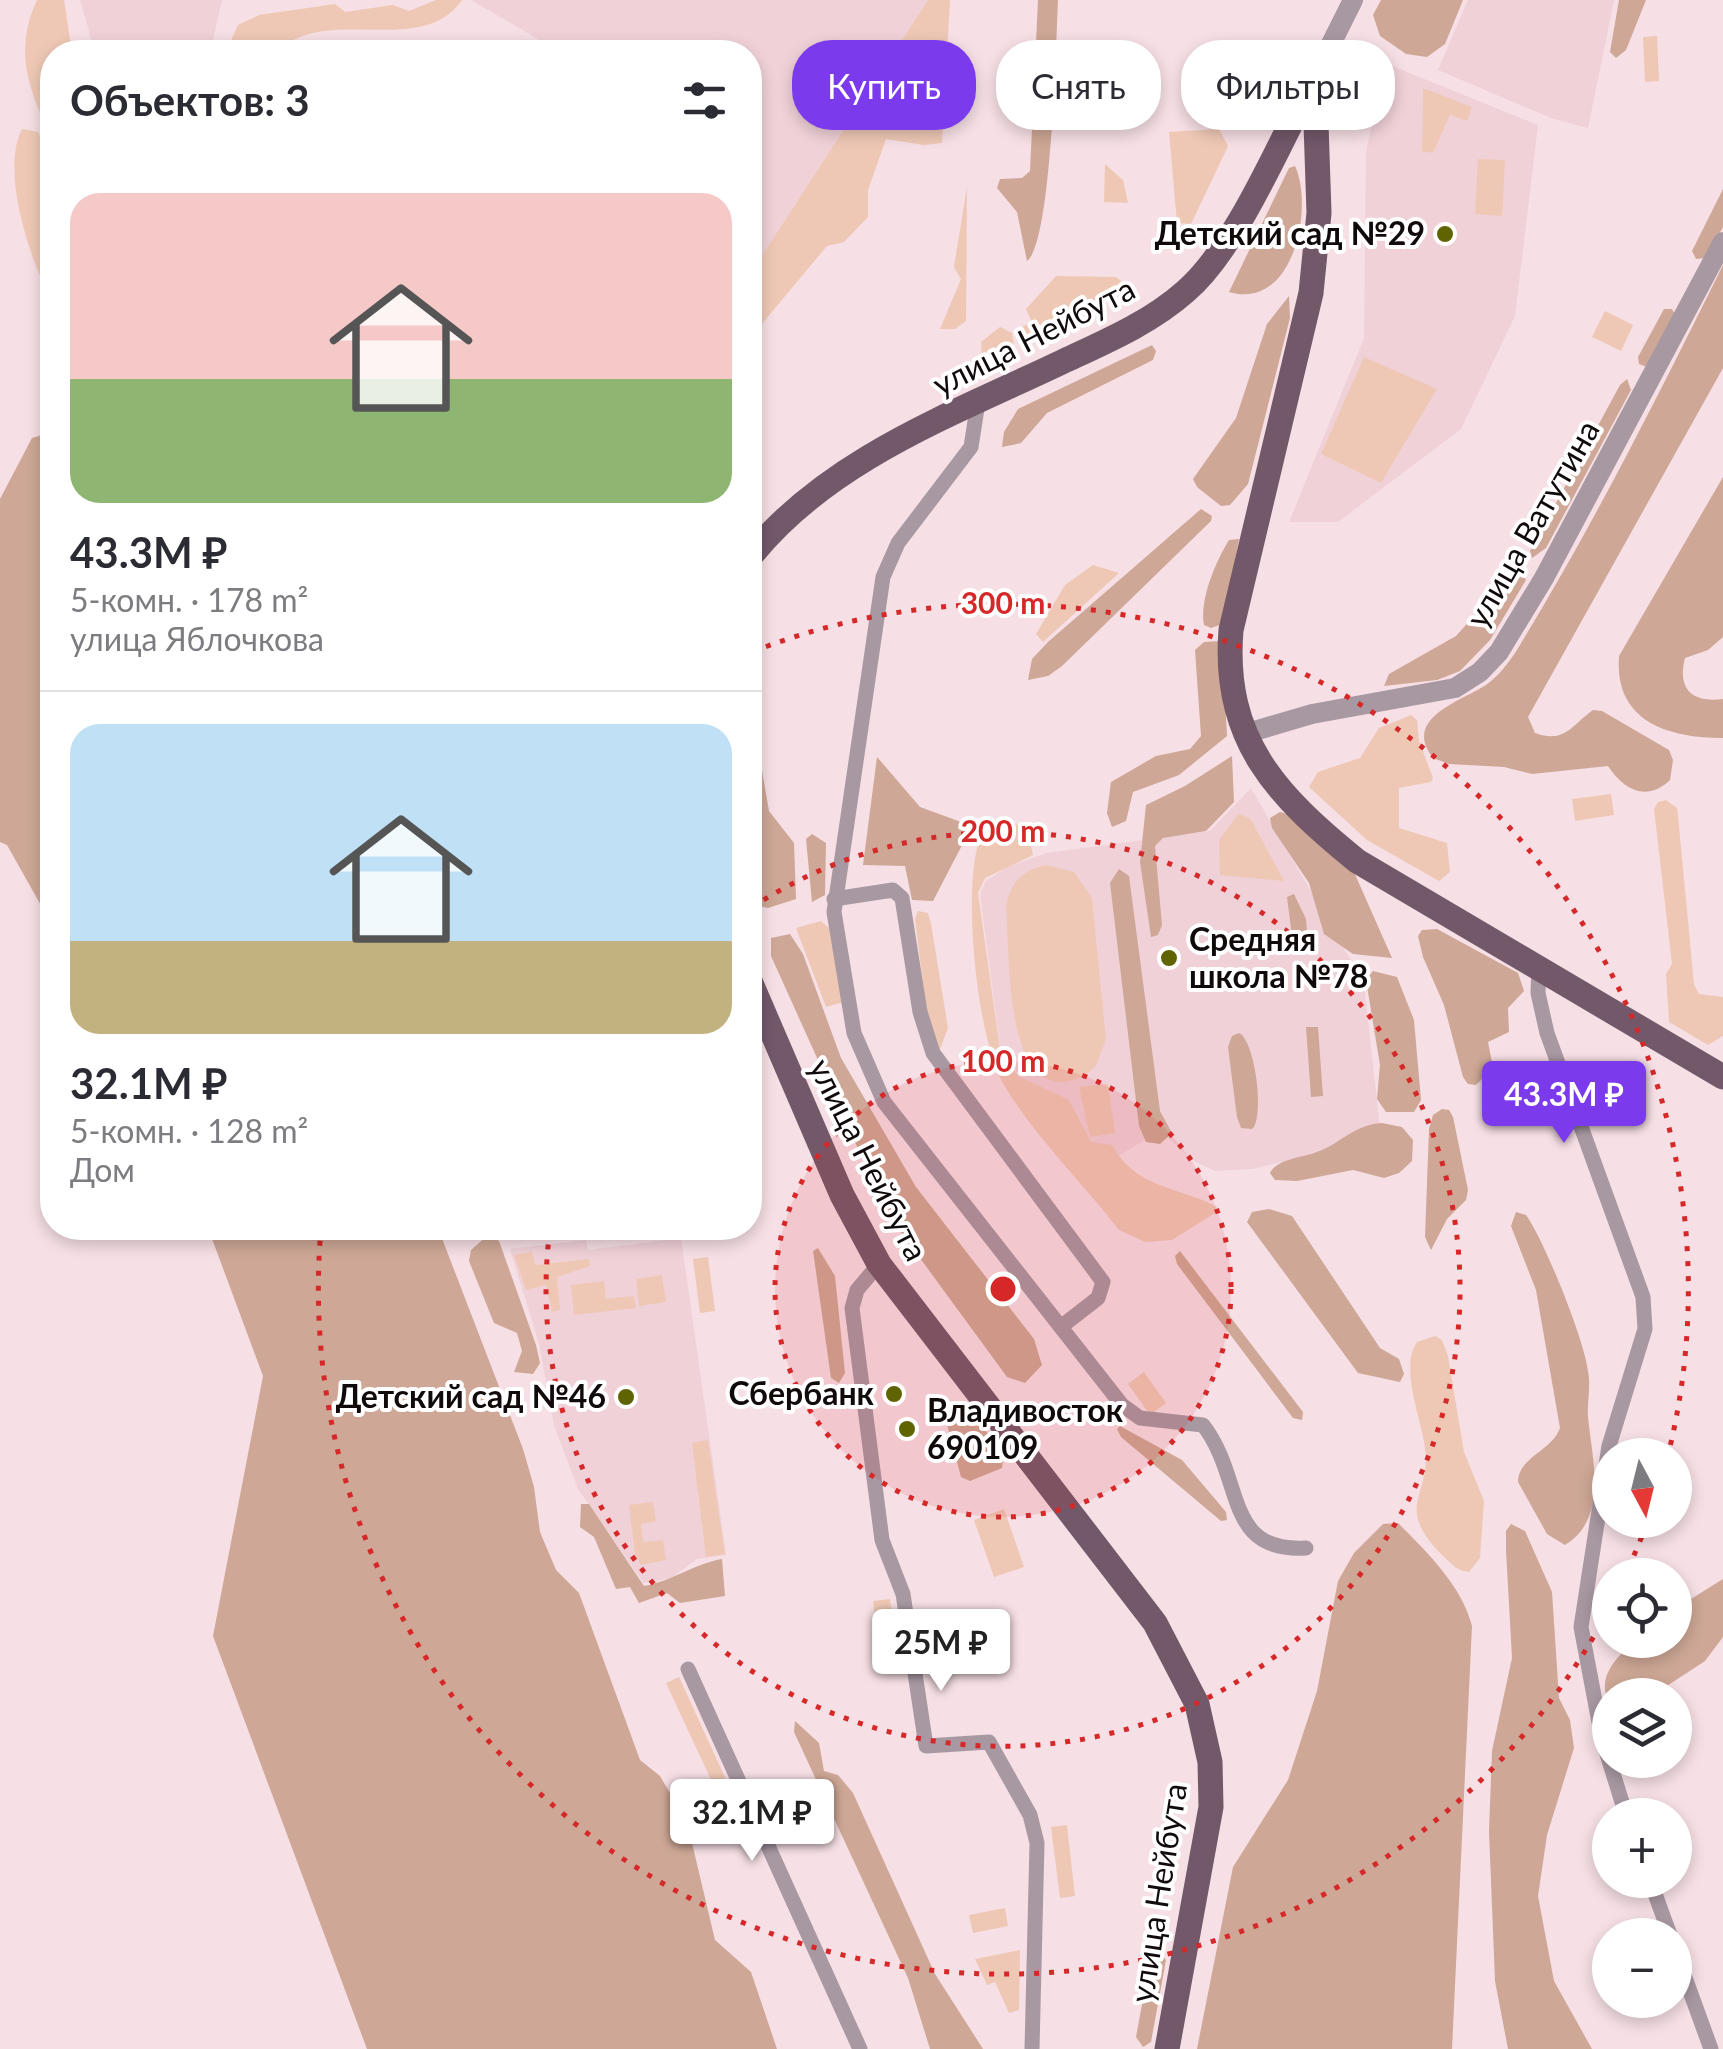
<!DOCTYPE html>
<html lang="ru">
<head>
<meta charset="utf-8">
<style>
  :root { --surface:#fff; --page:#f2f2f3; --text:#2b2b33; --muted:#7c7c81; --line:#e1e1e2; --accent:#7c3aed }
  body { margin:0; font-family:Lato,sans-serif; background:var(--page); color:var(--text); height:100vh; display:flex; flex-direction:column; font-size:38px; white-space:nowrap }
  * { box-sizing:border-box; margin:0 }
  p { font-size:32px; color:var(--muted) }
  .icon { flex:none; width:55px; height:55px; fill:none; stroke:currentColor; stroke-width:2; stroke-linecap:round; stroke-linejoin:round }
  .map { position:relative; flex:1; overflow:hidden }
  .drawer { position:absolute; left:40px; top:40px; width:722px; height:1200px; display:flex; flex-direction:column; background:var(--surface); border-radius:40px; box-shadow:0 5px 15px #0003 }
  .drawer>* { flex:none }
  .banner { position:absolute; left:792px; top:40px; width:780px; height:90px; display:flex; gap:20px }
  .needle { width:65px; rotate:173deg }
  .buttons { position:absolute; left:1592px; top:1438px; display:grid; gap:20px }
  .buttons a { display:grid; place-items:center; width:100px; height:100px; border-radius:50%; background:var(--surface); box-shadow:0 5px 15px #0003; font-size:50px }
  .price { position:absolute; translate:-50% -85px; padding:0 22px; border-radius:10px; background:#fff; color:#222; font-size:32px; line-height:65px; filter:drop-shadow(0 2px 5px #0008) }
  .price::after { content:''; position:absolute; left:50%; top:60px; width:30px; height:22px; margin-left:-15px; background:inherit; clip-path:polygon(0 0,100% 0,50% 100%) }
  .price.active { background:var(--accent); color:#fff }
  ul { padding:0; list-style:none }
  li { display:grid; align-content:center; gap:20px; height:530px; padding:0 30px }
  li+li { border-top:2px solid var(--line) }
  li span { display:grid; place-items:center; height:310px; border-radius:30px; color:#555 }
  li>.icon { margin-inline-start:auto }
  span .icon { width:180px; height:180px; fill:#fffc; stroke-width:1 }
  li b { font-size:42px }
  h2 { display:flex; justify-content:space-between; align-items:center; height:120px; padding:0 30px; font-size:42px }
  .tag { padding:0 35px; border-radius:40px; background:var(--surface); box-shadow:0 5px 15px #0003; font-size:35px; line-height:90px }
  .tag.active { background:var(--accent); color:#fff }
  .map>svg:first-child { display:block }
</style>
</head>
<body>
<div class="map">
<svg width="1723" height="2049" viewBox="0 0 1723 2049">
  <rect width="100%" height="100%" fill="#f6dfe5"/>
  <g fill="#f0d1d8">
    <path d="M 80,0 L 222,0 L 210,52 L 95,52 Z"/>
    <path d="M 471,0 L 928,0 L 750,274 L 750,52 L 560,52 Z"/>
    <path d="M 1468,0 L 1614,0 L 1588,128 L 1551,118 L 1438,70 Z"/>
    <path d="M 1385,63 L 1538,125 L 1515,316 L 1461,429 L 1338,522 L 1289,522 L 1364,338 L 1366,152 Z"/>
    <path d="M 1251,788 L 1364,983 L 1381,1138 L 1252,1169 L 1215,1171 L 1194,1161 L 1160,1131 L 1096,1169 L 1029,1091 L 1000,1046 L 980,894 L 986,881 L 1007,867 L 1047,853 L 1210,831 Z"/>
    <path d="M 681,1238 L 726,1555 L 697,1559 L 671,1578 L 644,1583 L 578,1489 L 554,1425 L 539,1344 L 510,1249 L 586,1240 L 588,1250 Z"/>
  </g>
  <g fill="#efc8b5">
    <path d="M 37,0 L 64,0 L 71,46 L 72,52 L 52,52 L 52,139 C 29,91 13,51 37,0 Z"/>
    <path d="M 436,0 L 462,0 C 421,59 326,3 277,52 L 226,52 L 238,25 L 259,15 L 335,4 L 345,12 L 393,5 L 409,11 Z"/>
    <path d="M 928,0 L 950,0 L 942,143 L 924,145 L 886,139 L 868,190 L 868,217 L 844,242 L 827,246 L 750,338 L 750,274 Z"/>
    <path d="M 1657,36 L 1659,81 L 1645,82 L 1643,37 Z"/>
    <path d="M 1423,88 L 1472,107 L 1467,121 L 1450,115 L 1433,153 L 1422,151 Z"/>
    <path d="M 22,129 L 38,132 L 52,164 L 52,301 C 30,261 0,171 22,129 Z"/>
    <path d="M 1219,129 L 1228,146 L 1191,224 L 1177,223 L 1169,132 Z"/>
    <path d="M 1478,159 L 1505,160 L 1502,216 L 1475,214 Z"/>
    <path d="M 1105,164 L 1123,180 L 1128,203 L 1104,202 Z"/>
    <path d="M 967,187 L 966,321 L 955,329 L 940,329 L 961,279 L 954,267 Z"/>
    <path d="M 1056,276 L 1116,277 L 1132,290 L 1020,340 L 1016,330 L 1032,322 L 1026,309 Z"/>
    <path d="M 1605,311 L 1633,325 L 1621,351 L 1592,337 Z"/>
    <path d="M 1000,327 L 1012,333 L 1014,345 L 1002,362 L 988,366 L 982,362 L 981,342 Z"/>
    <path d="M 1364,357 L 1437,389 L 1381,483 L 1321,454 Z"/>
    <path d="M 1093,565 L 1119,573 L 1043,642 L 1036,634 L 1065,585 Z"/>
    <path d="M 1411,715 L 1417,720 L 1419,741 L 1433,778 L 1431,782 L 1399,788 L 1399,828 L 1447,843 L 1450,872 L 1439,881 L 1367,840 L 1309,787 L 1318,772 L 1360,758 L 1379,728 Z"/>
    <path d="M 1611,794 L 1614,815 L 1575,821 L 1572,799 Z"/>
    <path d="M 1666,800 L 1677,808 L 1678,816 L 1694,984 L 1699,994 L 1723,997 L 1723,1036 L 1708,1045 L 1669,1022 L 1666,974 L 1672,964 L 1654,809 L 1658,802 Z"/>
    <path d="M 1238,814 L 1250,818 L 1284,881 L 1220,875 L 1219,840 Z"/>
    <path d="M 1012,821 L 1028,833 L 1033,855 L 985,878 L 978,893 L 1000,1049 L 1018,1076 L 1069,1100 L 1091,1142 L 1112,1145 C 1136,1189 1178,1186 1217,1207 L 1215,1213 L 1172,1240 L 1145,1242 L 1119,1230 C 1082,1182 1035,1137 1004,1085 C 977,1039 963,897 978,844 Z"/>
    <path d="M 1046,865 L 1074,872 L 1092,898 L 1106,1039 L 1096,1066 C 1085,1077 1071,1084 1054,1081 C 1005,1071 1010,953 1006,911 C 1007,886 1021,870 1046,865 Z"/>
    <path d="M 918,911 L 928,913 L 931,924 L 948,1028 L 939,1052 L 926,1008 L 915,919 Z"/>
    <path d="M 821,921 L 833,932 L 844,1002 L 826,1007 L 796,928 Z"/>
    <path d="M 1108,1084 L 1115,1133 L 1090,1137 L 1079,1087 Z"/>
    <path d="M 532,1252 L 535,1265 L 589,1259 L 590,1266 L 557,1277 L 560,1310 L 552,1312 L 546,1285 L 526,1290 L 514,1255 Z"/>
    <path d="M 708,1257 L 715,1311 L 700,1313 L 693,1259 Z"/>
    <path d="M 662,1275 L 666,1302 L 639,1306 L 636,1279 Z"/>
    <path d="M 604,1281 L 606,1299 L 634,1296 L 636,1308 L 574,1315 L 571,1285 Z"/>
    <path d="M 1435,1336 L 1442,1340 L 1448,1356 L 1464,1452 L 1484,1501 L 1480,1558 L 1469,1572 C 1457,1571 1452,1564 1443,1556 C 1392,1505 1432,1496 1425,1448 C 1422,1421 1399,1367 1417,1342 Z"/>
    <path d="M 1144,1372 L 1166,1403 L 1150,1415 L 1128,1384 Z"/>
    <path d="M 708,1440 L 725,1554 L 706,1557 L 692,1443 Z"/>
    <path d="M 653,1502 L 656,1521 L 641,1524 L 643,1542 L 663,1540 L 666,1560 L 641,1565 L 635,1554 L 629,1505 Z"/>
    <path d="M 1004,1509 L 1024,1567 L 994,1577 L 974,1520 Z"/>
    <path d="M 890,1599 L 896,1655 L 879,1657 L 873,1601 Z"/>
    <path d="M 679,1677 L 739,1808 L 727,1814 L 666,1683 Z"/>
    <path d="M 1067,1825 L 1075,1896 L 1060,1898 L 1051,1827 Z"/>
    <path d="M 1005,1908 L 1008,1926 L 973,1933 L 969,1915 Z"/>
    <path d="M 1020,1950 L 1019,2010 L 1009,2013 L 995,1982 L 987,1985 L 975,1959 Z"/>
  </g>
  <g fill="#cea796">
    <path d="M 1038,0 L 1058,0 C 1056,40 1052,243 1027,261 L 1017,212 L 997,188 L 1000,179 L 1022,178 L 1030,171 Z"/>
    <path d="M 1381,0 L 1463,0 L 1445,44 L 1427,57 L 1406,54 L 1380,36 L 1373,15 Z"/>
    <path d="M 1619,0 L 1646,0 L 1626,50 L 1616,58 L 1610,52 Z"/>
    <path d="M 1133,42 L 1143,50 L 1145,95 L 1140,110 L 1127,117 L 1075,118 L 1073,103 L 1078,92 L 1112,88 L 1115,43 Z"/>
    <path d="M 1295,166 C 1314,207 1294,311 1229,292 L 1289,168 Z"/>
    <path d="M 1723,189 L 1723,227 L 1706,258 L 1696,259 L 1692,251 Z"/>
    <path d="M 1723,265 L 1723,368 L 1528,717 L 1535,733 C 1565,744 1572,725 1593,710 L 1602,711 L 1669,750 L 1673,760 L 1670,780 C 1646,803 1623,789 1608,766 L 1532,774 L 1504,767 L 1449,764 L 1433,758 C 1400,716 1467,700 1490,682 C 1500,674 1508,663 1515,653 C 1592,528 1658,396 1723,265 Z"/>
    <path d="M 1289,296 L 1290,318 L 1248,484 L 1230,505 L 1221,506 L 1197,487 L 1193,479 L 1236,418 L 1267,324 Z"/>
    <path d="M 1664,309 L 1672,309 L 1676,316 L 1647,367 L 1639,364 L 1638,357 Z"/>
    <path d="M 1152,345 L 1156,351 L 1153,360 L 1047,413 L 1021,443 L 1002,447 L 1004,432 L 1018,409 Z"/>
    <path d="M 1627,379 L 1631,390 L 1546,548 L 1532,558 L 1530,551 L 1620,385 Z"/>
    <path d="M 52,432 L 52,925 L 7,845 L 0,842 L 0,499 L 32,438 Z"/>
    <path d="M 1723,477 L 1723,637 L 1708,650 L 1685,658 C 1677,689 1692,703 1723,699 L 1723,738 C 1667,738 1614,721 1619,656 Z"/>
    <path d="M 1201,509 L 1212,516 L 1211,521 L 1062,666 L 1048,676 L 1028,680 L 1032,659 L 1048,642 Z"/>
    <path d="M 1239,539 L 1223,624 L 1211,628 L 1204,625 C 1199,600 1216,561 1229,540 Z"/>
    <path d="M 1520,570 L 1526,580 L 1490,640 L 1460,671 L 1437,680 L 1384,686 L 1389,674 L 1456,636 L 1513,573 Z"/>
    <path d="M 1222,641 L 1227,736 L 1179,775 L 1133,792 L 1126,821 L 1112,827 L 1107,813 L 1111,782 L 1156,756 L 1190,749 L 1201,736 L 1195,650 L 1204,642 Z"/>
    <path d="M 750,701 L 769,811 L 794,843 L 796,899 L 768,908 L 758,906 L 750,871 Z"/>
    <path d="M 1232,756 L 1234,802 L 1206,831 L 1163,838 L 1155,846 L 1162,925 L 1158,935 L 1151,937 L 1140,862 L 1146,805 L 1185,786 Z"/>
    <path d="M 877,757 L 920,807 L 972,826 L 933,901 L 912,900 L 905,866 L 863,865 Z"/>
    <path d="M 1280,812 L 1292,815 L 1354,872 L 1392,958 L 1353,954 L 1324,934 L 1309,883 L 1272,828 L 1270,818 Z"/>
    <path d="M 812,834 L 826,843 L 825,895 L 812,902 L 806,839 Z"/>
    <path d="M 1119,869 L 1129,876 L 1160,1111 L 1172,1133 L 1160,1144 L 1146,1142 L 1139,1126 L 1110,883 Z"/>
    <path d="M 1294,894 L 1306,919 L 1309,954 L 1294,952 L 1287,897 Z"/>
    <path d="M 1437,929 L 1518,973 L 1524,991 L 1508,1008 L 1509,1032 L 1488,1042 L 1493,1068 L 1476,1085 L 1468,1084 L 1463,1077 L 1444,1005 L 1423,957 L 1418,936 L 1422,930 Z"/>
    <path d="M 790,934 L 803,954 L 841,1058 L 916,1187 L 1034,1339 L 1042,1365 L 1025,1383 L 1007,1377 L 887,1213 L 771,956 L 771,938 Z"/>
    <path d="M 1373,971 L 1397,977 L 1414,1020 L 1421,1100 L 1414,1112 L 1386,1112 L 1377,1099 L 1380,1065 L 1366,980 Z"/>
    <path d="M 1306,1027 L 1318,1027 L 1323,1096 L 1311,1097 Z"/>
    <path d="M 1239,1033 C 1255,1040 1265,1118 1252,1129 L 1241,1128 L 1237,1117 L 1228,1047 L 1232,1036 Z"/>
    <path d="M 1442,1109 L 1449,1110 L 1453,1117 L 1468,1190 L 1466,1200 L 1447,1219 L 1431,1250 L 1425,1237 L 1429,1129 L 1433,1115 Z"/>
    <path d="M 1382,1123 L 1402,1127 L 1413,1140 L 1412,1161 L 1399,1173 L 1384,1178 L 1353,1170 L 1297,1181 L 1275,1180 L 1270,1173 C 1277,1159 1300,1158 1314,1153 C 1340,1145 1352,1125 1382,1123 Z"/>
    <path d="M 1269,1209 L 1292,1216 L 1380,1348 L 1399,1359 L 1404,1374 L 1400,1382 L 1358,1373 L 1247,1222 L 1252,1212 Z"/>
    <path d="M 1516,1212 L 1526,1215 C 1545,1242 1584,1339 1588,1371 C 1591,1387 1587,1402 1588,1417 C 1592,1459 1609,1518 1565,1545 L 1547,1534 L 1518,1482 C 1518,1457 1552,1451 1560,1428 L 1536,1290 L 1511,1226 Z"/>
    <path d="M 208,1228 L 438,1228 L 523,1449 L 534,1487 L 540,1532 L 556,1570 L 579,1593 L 640,1760 L 660,1776 L 687,1822 L 715,1940 L 751,1972 L 777,2049 L 367,2049 L 213,1636 L 263,1376 Z"/>
    <path d="M 488,1235 L 499,1241 L 536,1345 L 540,1363 L 533,1374 L 514,1372 L 522,1351 L 517,1333 L 494,1323 L 469,1261 L 471,1250 Z"/>
    <path d="M 818,1248 L 835,1276 L 845,1373 L 839,1383 L 831,1378 L 813,1251 Z"/>
    <path d="M 1180,1251 L 1303,1412 L 1302,1420 L 1293,1418 L 1177,1264 L 1175,1256 Z"/>
    <path d="M 958,1405 L 967,1407 L 1004,1454 L 1002,1468 L 970,1481 L 961,1477 L 945,1417 Z"/>
    <path d="M 1120,1426 L 1182,1460 L 1226,1512 L 1227,1520 L 1221,1521 L 1121,1437 L 1117,1429 Z"/>
    <path d="M 581,1504 L 589,1504 L 644,1586 C 673,1581 693,1564 722,1559 L 725,1596 L 680,1603 L 667,1593 L 639,1603 L 630,1587 L 616,1589 L 594,1537 L 580,1527 Z"/>
    <path d="M 1398,1523 C 1427,1552 1462,1586 1472,1626 L 1452,2049 L 1197,2049 L 1233,1867 L 1288,1780 L 1317,1691 L 1338,1581 L 1354,1553 L 1383,1524 Z"/>
    <path d="M 1511,1524 L 1525,1531 L 1552,1592 L 1559,1698 L 1570,1720 L 1574,1748 L 1547,1835 L 1538,1896 L 1554,1981 L 1592,2049 L 1508,2049 L 1495,1981 L 1489,1831 L 1492,1751 L 1512,1658 L 1506,1550 L 1506,1531 Z"/>
    <path d="M 1723,1579 L 1723,1637 L 1705,1661 L 1653,1695 L 1610,1695 L 1610,1705 C 1595,1677 1616,1657 1637,1640 L 1675,1640 L 1675,1609 Z"/>
    <path d="M 795,1721 L 819,1743 L 824,1771 L 838,1775 L 853,1793 L 935,1974 L 983,2049 L 930,2049 L 908,1978 L 794,1732 Z"/>
    <path d="M 1159,1951 L 1166,1960 L 1151,2042 L 1143,2047 L 1136,2037 L 1151,1956 Z"/>
  </g>
  <g fill="none" stroke-linecap="round" stroke-linejoin="round">
    <g stroke="#a898a2" stroke-width="15">
      <path d="M 978,402 L 971,447 L 898,543 L 883,577 L 834,912 L 854,1033 L 884,1102 L 1122,1405 L 1140,1418 L 1203,1425 C 1245,1479 1223,1553 1306,1548"/>
      <path d="M 834,899 L 893,890 L 902,898 L 920,1012 L 933,1053 L 1103,1282 L 1098,1298 L 1062,1326"/>
      <path d="M 1539,967 L 1538,993 L 1547,1033 L 1643,1297 L 1645,1329 L 1609,1446 L 1581,1627 L 1602,1738 L 1626,1815"/>
      <path d="M 879,1264 L 857,1290 L 852,1308 L 882,1540 L 903,1594 L 926,1746 L 989,1742 L 1030,1815 L 1037,1843 L 1032,2049"/>
      <path d="M 688,1669 L 860,2049"/>
      <path d="M 1650,1880 L 1670,1935"/>
      <path d="M 1675,1950 L 1711,2049"/>
    </g>
    <g stroke="#a898a2" stroke-width="20">
      <path d="M 1319,68 L 1353,0"/>
      <path d="M 1244,734 L 1312,714 L 1455,688 L 1480,672 L 1499,652 L 1544,578 L 1723,242"/>
    </g>
    <g stroke="#735869" stroke-width="25">
      <path d="M 1319,68 L 1315,94 L 1319,213 L 1311,293 L 1231,630 C 1222,740 1277,796 1357,861 L 1723,1077"/>
      <path d="M 750,557 C 827,460 953,414 1062,362 C 1105,342 1150,323 1186,291 C 1237,247 1281,139 1314,78"/>
      <path d="M 750,981 L 842,1195 L 879,1264 L 1155,1623 L 1197,1704 L 1210,1762 L 1211,1807 L 1167,2049"/>
    </g>
  </g>
  <circle cx="1003" cy="1289" r="228" fill="#d62828" fill-opacity=".12"/>
  <g fill="none" stroke="#d62828" stroke-width="5" stroke-dasharray="5 10">
    <circle cx="1003" cy="1289" r="228"/>
    <path d="M751 908A457 457 0 1 1 550 1229"/>
    <path d="M1647 1523A685 685 0 0 1 1626 1573M1608 1611A685 685 0 0 1 321 1229M752 652A685 685 0 0 1 1668 1455"/>
  </g>
  <g fill="#606400" stroke="#fff" stroke-width="4">
    <circle cx="1445" cy="234" r="10"/>
    <circle cx="1169" cy="958" r="10"/>
    <circle cx="894" cy="1394" r="10"/>
    <circle cx="626" cy="1397" r="10"/>
    <circle cx="907" cy="1429" r="10"/>
  </g>
  <g text-anchor="middle" stroke-width="8" stroke-linejoin="round" paint-order="stroke">
    <g font-size="32" font-weight="bold" fill="#110a0b" stroke="#fff" text-anchor="end">
      <text x="1425" y="245">Детский сад №29</text>
      <text x="1189" y="951" text-anchor="start">Средняя<tspan x="1189" dy="37">школа №78</tspan></text>
      <text x="874" y="1405">Сбербанк</text>
      <text x="606" y="1408">Детский сад №46</text>
      <text x="927" y="1422" text-anchor="start">Владивосток<tspan x="927" dy="37">690109</tspan></text>
    </g>
    <g font-size="32" fill="#110a0b" stroke="#fff">
      <text transform="translate(1034 337) rotate(-27)" y="11">улица Нейбута</text>
      <text transform="translate(1533 524) rotate(-60)" y="11">улица Ватутина</text>
      <text transform="translate(868 1160) rotate(63)" y="11">улица Нейбута</text>
      <text transform="translate(1159 1893) rotate(-81)" y="11">улица Нейбута</text>
    </g>
  </g>
  <circle cx="1003" cy="1289" r="15" fill="#d62828" stroke="#fff" stroke-width="5"/>
  <g font-size="30" text-anchor="middle" font-weight="bold" fill="#d62828" stroke="#fff" stroke-width="8" stroke-linejoin="round" paint-order="stroke">
    <text x="1003" y="614">300 m</text>
    <text x="1003" y="842">200 m</text>
    <text x="1003" y="1072">100 m</text>
  </g>
</svg>
<div class="buttons">
<a><svg class="needle" viewBox="-14 -14 28 28"><path d="M0-13l5 13h-10z" fill="#e53935"/><path d="M0 13l5-13h-10z" fill="#7c7c81"/></svg></a>
<a><svg class="icon" aria-label="locate" viewBox="0 0 24 24"><circle cx="12" cy="12" r="6"/><path d="M12 2v4M12 18v4M2 12h4M18 12h4"/></svg></a>
<a><svg class="icon" aria-label="layers" viewBox="0 0 24 24"><path d="M12 4l9 5-9 5-9-5zM3 14l9 5 9-5"/></svg></a>
<a>+</a>
<a>−</a>
</div>
<b class="price active" style="left:1564px;top:1146px">43.3M ₽</b>
<b class="price" style="left:941px;top:1694px">25M ₽</b>
<b class="price" style="left:752px;top:1864px">32.1M ₽</b>
<div class="banner">
<a class="tag active">Купить</a>
<a class="tag">Снять</a>
<a class="tag">Фильтры</a>
</div>
<section class="drawer">
<h2>Объектов: 3<svg class="icon" aria-label="filters" viewBox="0 0 24 24"><path d="M4 7h16M4 17h16"/><circle cx="9" cy="7" r="2"/><circle cx="15" cy="17" r="2"/></svg></h2>
<ul>
<li><span style="background:linear-gradient(#f6c9c9 60%,#8fb573 0)"><svg class="icon" aria-label="home" viewBox="0 0 24 24"><path d="M3 11l9-7 9 7M6 9v11h12V9"/></svg></span><div><b>43.3M ₽</b><p>5-комн. · 178 m²</p><p>улица Яблочкова</p></div></li>
<li><span style="background:linear-gradient(#bfe0f5 70%,#c2b280 0)"><svg class="icon" aria-label="home" viewBox="0 0 24 24"><path d="M3 11l9-7 9 7M6 9v11h12V9"/></svg></span><div><b>32.1M ₽</b><p>5-комн. · 128 m²</p><p>Дом</p></div></li>
</ul>
</section>
</div>
</body>
</html>
